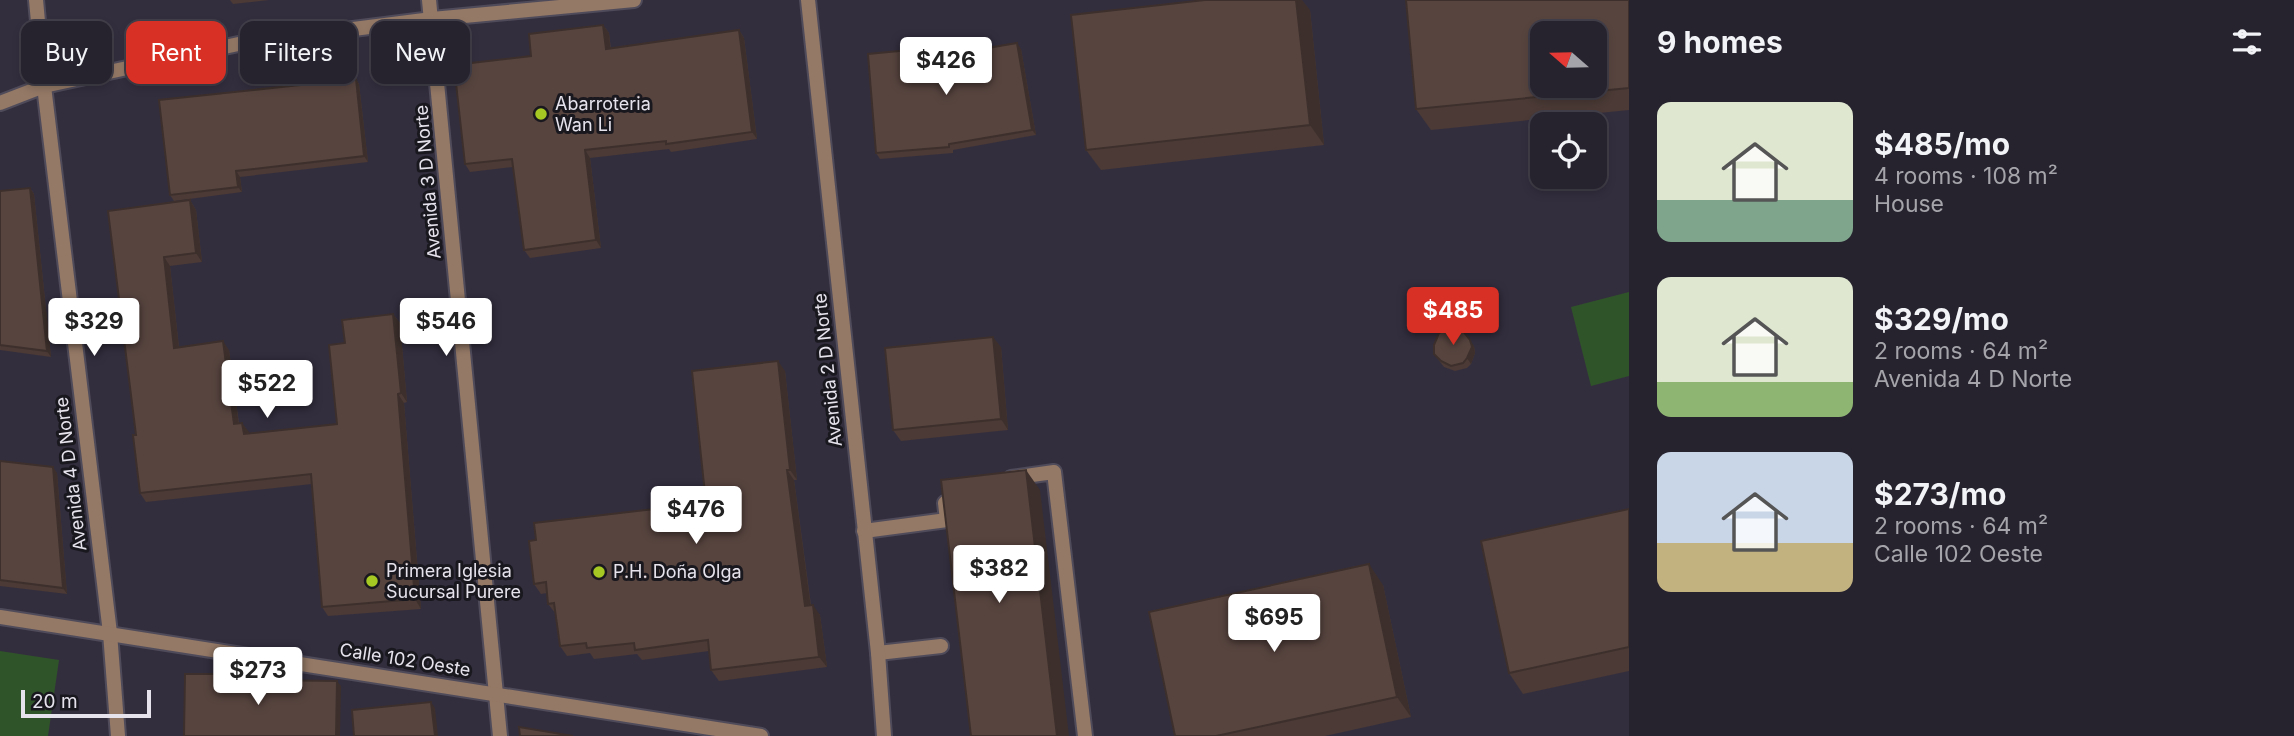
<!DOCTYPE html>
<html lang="en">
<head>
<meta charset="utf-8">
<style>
  :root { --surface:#26222e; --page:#322f3a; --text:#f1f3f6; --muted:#a4a4aa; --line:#423f4a; --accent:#d93025 }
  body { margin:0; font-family:Inter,sans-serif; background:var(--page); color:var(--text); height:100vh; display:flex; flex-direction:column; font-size:26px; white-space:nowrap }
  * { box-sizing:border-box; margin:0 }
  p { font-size:23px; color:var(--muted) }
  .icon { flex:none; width:38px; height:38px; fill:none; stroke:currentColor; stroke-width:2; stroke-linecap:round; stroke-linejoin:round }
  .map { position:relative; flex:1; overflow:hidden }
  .side { display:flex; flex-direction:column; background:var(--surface); width:665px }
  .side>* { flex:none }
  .banner { position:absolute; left:21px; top:21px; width:665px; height:63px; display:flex; gap:14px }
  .needle { width:46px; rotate:290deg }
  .buttons { position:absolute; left:1530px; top:21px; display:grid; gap:14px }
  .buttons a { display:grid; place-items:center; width:77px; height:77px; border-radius:14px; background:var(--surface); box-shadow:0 4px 10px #0003,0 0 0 2px var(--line); font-size:35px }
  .scale { position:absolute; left:21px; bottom:18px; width:130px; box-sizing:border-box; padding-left:7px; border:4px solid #e6e3ed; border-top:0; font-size:19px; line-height:24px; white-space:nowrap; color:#e6e3ed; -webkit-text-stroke:5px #1a181f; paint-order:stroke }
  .price { position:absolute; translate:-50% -60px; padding:0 16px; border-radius:7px; background:#fff; color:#222; font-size:23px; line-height:46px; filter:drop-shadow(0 2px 4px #0008) }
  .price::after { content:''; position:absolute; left:50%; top:42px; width:21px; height:16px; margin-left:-10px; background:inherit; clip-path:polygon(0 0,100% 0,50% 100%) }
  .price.active { background:var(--accent); color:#fff }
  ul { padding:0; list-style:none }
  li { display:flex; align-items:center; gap:21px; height:175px; padding:0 28px }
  li span { display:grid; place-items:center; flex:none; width:196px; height:140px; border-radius:14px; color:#555 }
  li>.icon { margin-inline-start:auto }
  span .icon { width:84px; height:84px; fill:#fffc; stroke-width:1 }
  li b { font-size:30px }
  h2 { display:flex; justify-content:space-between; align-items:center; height:84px; padding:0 28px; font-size:30px }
  .tag { padding:0 24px; border-radius:14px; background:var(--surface); box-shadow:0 4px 10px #0003,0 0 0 2px var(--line); font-size:24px; line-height:63px }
  .tag.active { background:var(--accent); color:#fff }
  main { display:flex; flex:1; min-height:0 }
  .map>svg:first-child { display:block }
</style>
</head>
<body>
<main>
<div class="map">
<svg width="1629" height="736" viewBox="0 0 1629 736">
  <rect width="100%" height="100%" fill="#332e3e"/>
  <g fill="#305429">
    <path d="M 1629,292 L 1629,376 L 1591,386 L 1571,307 Z"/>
    <path d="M 0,651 L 59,660 L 48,736 L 0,736 Z"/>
  </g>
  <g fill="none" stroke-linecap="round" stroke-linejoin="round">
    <defs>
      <g id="lane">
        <path d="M 1011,478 L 1054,472 L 1085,736"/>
        <path d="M 864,531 L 947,520 L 945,503"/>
        <path d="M 878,653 L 941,646"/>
      </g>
      <g id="street">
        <path d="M 36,0 L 44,86 L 110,633 L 118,736"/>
        <path d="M 429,0 L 500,736"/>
        <path d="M 808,0 L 878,653 L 884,736"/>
        <path d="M 0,103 L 44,86 L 243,43 L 432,19 L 634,0"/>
        <path d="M 0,617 L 761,736"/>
      </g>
    </defs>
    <use href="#lane" stroke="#504b5a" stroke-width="18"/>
    <use href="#street" stroke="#504b5a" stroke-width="18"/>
    <use href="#lane" stroke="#947966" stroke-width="14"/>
    <use href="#street" stroke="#947966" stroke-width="14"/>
  </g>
  <g fill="#4b3a36">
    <path d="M 230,0 L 269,0 L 233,4 Z"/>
    <path d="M 1629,0 L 1629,110 L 1431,130 L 1416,109 Z"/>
    <path d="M 1310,10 L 1324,145 L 1101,170 L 1086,150 Z"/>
    <path d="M 603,25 L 609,33 L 611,49 L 739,30 L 744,38 L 757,139 L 671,152 L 669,149 L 590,158 L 601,248 L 530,258 L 524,250 L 513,167 L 470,172 L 465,164 L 531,56 Z"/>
    <path d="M 1021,49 L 1036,135 L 953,150 L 953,153 L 880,159 L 876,153 L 945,53 L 945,55 Z"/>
    <path d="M 356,79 L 359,84 L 368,162 L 240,177 L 242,192 L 174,201 L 170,195 Z"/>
    <path d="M 30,188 L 34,194 L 51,357 L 0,350 L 0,191 Z"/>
    <path d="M 190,200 L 196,210 L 202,262 L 170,266 L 179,347 L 229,350 L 239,423 L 242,423 L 249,433 L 337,424 L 345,343 L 393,314 L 400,323 L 407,402 L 404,403 L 421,609 L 328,616 L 322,607 L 312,484 L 146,502 L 140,493 L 136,435 L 108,211 Z"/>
    <path d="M 1474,346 L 1475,353 L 1471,364 L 1467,368 L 1455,371 L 1444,367 L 1434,354 Z"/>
    <path d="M 1001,347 L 1008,430 L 901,441 L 893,430 Z"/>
    <path d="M 785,371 L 797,480 L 794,480 L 811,605 L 820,615 L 827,667 L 719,681 L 711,670 L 709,651 L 642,660 L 637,654 L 594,659 L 590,653 L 567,656 L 560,646 L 556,614 L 548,604 L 547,593 L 541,594 L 534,584 L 706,503 Z"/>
    <path d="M 0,461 L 57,473 L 67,594 L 0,586 Z"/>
    <path d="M 1629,509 L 1629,671 L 1523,694 L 1509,673 Z"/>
    <path d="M 1383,585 L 1411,717 L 1325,736 L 1175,736 Z"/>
  </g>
  <g fill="#3d302c">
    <path d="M 1296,0 L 1302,0 L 1310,10 L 1324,145 L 1310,125 Z"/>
    <path d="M 603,25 L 609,33 L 611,57 L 606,49 Z"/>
    <path d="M 739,30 L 744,38 L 757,139 L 752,132 Z"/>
    <path d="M 1017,43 L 1021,49 L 1036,135 L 1032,130 Z"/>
    <path d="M 356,79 L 359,84 L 368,162 L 364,156 Z"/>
    <path d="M 585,150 L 590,158 L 601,248 L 596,240 Z"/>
    <path d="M 236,171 L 240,177 L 242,192 L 238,187 Z"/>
    <path d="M 30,188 L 34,194 L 51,357 L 47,351 Z"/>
    <path d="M 190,200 L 196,210 L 202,262 L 196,253 Z"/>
    <path d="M 164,257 L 170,266 L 180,357 L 174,348 Z"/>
    <path d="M 393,314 L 400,323 L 407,402 L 401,393 Z"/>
    <path d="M 993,337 L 1001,347 L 1008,430 L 1001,419 Z"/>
    <path d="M 1470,340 L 1474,346 L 1475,353 L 1471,364 L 1467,358 Z"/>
    <path d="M 223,341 L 229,350 L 240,433 L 234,424 Z"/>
    <path d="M 778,361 L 785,371 L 797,480 L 790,470 Z"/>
    <path d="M 398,394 L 404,403 L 421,609 L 415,599 Z"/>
    <path d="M 242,423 L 249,432 L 250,443 L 244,434 Z"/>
    <path d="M 53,467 L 57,473 L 67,594 L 63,588 Z"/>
    <path d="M 787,470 L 794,480 L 812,616 L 805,606 Z"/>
    <path d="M 1026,470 L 1040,490 L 1069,736 L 1057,736 Z"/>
    <path d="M 1369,564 L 1383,585 L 1411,717 L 1397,697 Z"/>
    <path d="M 813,605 L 820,615 L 827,667 L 819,657 Z"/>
    <path d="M 337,681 L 341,686 L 340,736 L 336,736 Z"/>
    <path d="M 431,702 L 435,708 L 438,736 L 435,736 Z"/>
  </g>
  <g fill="#57443f" stroke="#3d302c" stroke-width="2" fill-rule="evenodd">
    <path d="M 1205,0 L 1296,0 L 1310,125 L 1086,150 L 1071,15 Z"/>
    <path d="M 1406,0 L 1629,0 L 1629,88 L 1416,109 ZM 1542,33 L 1594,33 L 1594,86 L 1542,86 Z"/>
    <path d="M 603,25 L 606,49 L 739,30 L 752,132 L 666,144 L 666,141 L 585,150 L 596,240 L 524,250 L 512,159 L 465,164 L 454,65 L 531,56 L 529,34 Z"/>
    <path d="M 1017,43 L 1032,130 L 949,144 L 949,147 L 876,153 L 868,54 L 941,47 L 941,56 Z"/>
    <path d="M 356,79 L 364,156 L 236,171 L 238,187 L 170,195 L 159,100 Z"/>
    <path d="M 30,188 L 47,351 L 0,345 L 0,191 Z"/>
    <path d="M 190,200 L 196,253 L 164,257 L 174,348 L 223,341 L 234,424 L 242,423 L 244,434 L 337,424 L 329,345 L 345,343 L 342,320 L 393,314 L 401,393 L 398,394 L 415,599 L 322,607 L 311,474 L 140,493 L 133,435 L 136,435 L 108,211 Z"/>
    <path d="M 1450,328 L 1462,330 L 1470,340 L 1472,347 L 1467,358 L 1463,363 L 1451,366 L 1441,361 L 1434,354 L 1434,345 L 1439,333 Z"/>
    <path d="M 993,337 L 1001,419 L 893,430 L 885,348 Z"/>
    <path d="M 778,361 L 790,470 L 787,470 L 805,606 L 813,605 L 819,657 L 711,670 L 708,640 L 635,650 L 634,643 L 587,648 L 586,643 L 560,646 L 554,603 L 548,604 L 546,582 L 534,584 L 529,541 L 536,540 L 534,523 L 706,503 L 692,371 Z"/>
    <path d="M 0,461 L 53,467 L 63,588 L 0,580 Z"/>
    <path d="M 1026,470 L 1057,736 L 971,736 L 941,480 Z"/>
    <path d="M 1629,509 L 1629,647 L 1509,673 L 1481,541 Z"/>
    <path d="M 1369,564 L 1397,697 L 1216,736 L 1175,736 L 1149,612 Z"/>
    <path d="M 185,674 L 262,674 L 262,680 L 337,681 L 336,736 L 184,736 Z"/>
    <path d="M 431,702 L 435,736 L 354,736 L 352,710 Z"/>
    <path d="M 519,727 L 573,736 L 520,736 Z"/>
  </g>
  <g fill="#a6c822" stroke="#1a181f" stroke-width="2.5">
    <circle cx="541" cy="114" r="7"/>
    <circle cx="599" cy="572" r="7"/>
    <circle cx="372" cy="581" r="7"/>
  </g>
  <g text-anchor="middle" stroke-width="6" stroke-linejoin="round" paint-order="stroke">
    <g font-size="18" fill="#e6e3ed" stroke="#1a181f" text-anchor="start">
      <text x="555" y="110">Abarroteria<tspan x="555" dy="21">Wan Li</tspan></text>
      <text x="386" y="577">Primera Iglesia<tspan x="386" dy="21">Sucursal Purere</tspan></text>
      <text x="613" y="578">P.H. Doña Olga</text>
    </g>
    <g font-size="18" fill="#e6e3ed" stroke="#1a181f">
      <text transform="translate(428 182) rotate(-95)" y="6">Avenida 3 D Norte</text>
      <text transform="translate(828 370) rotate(-96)" y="6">Avenida 2 D Norte</text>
      <text transform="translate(71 474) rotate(-97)" y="6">Avenida 4 D Norte</text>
      <text transform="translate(405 660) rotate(9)" y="6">Calle 102 Oeste</text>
    </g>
  </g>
</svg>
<div class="buttons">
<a><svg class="needle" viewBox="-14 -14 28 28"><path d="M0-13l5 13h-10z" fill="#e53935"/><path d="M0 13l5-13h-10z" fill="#a4a4aa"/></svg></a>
<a><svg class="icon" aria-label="locate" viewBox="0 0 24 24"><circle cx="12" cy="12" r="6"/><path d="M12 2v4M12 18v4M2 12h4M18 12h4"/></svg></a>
</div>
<div class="scale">20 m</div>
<b class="price" style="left:946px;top:97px">$426</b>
<b class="price active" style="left:1453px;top:347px">$485</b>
<b class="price" style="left:94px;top:358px">$329</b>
<b class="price" style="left:446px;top:358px">$546</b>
<b class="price" style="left:267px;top:420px">$522</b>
<b class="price" style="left:696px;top:546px">$476</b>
<b class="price" style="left:999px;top:605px">$382</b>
<b class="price" style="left:1274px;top:654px">$695</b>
<b class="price" style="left:258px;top:707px">$273</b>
<div class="banner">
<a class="tag">Buy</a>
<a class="tag active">Rent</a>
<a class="tag">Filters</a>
<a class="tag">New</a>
</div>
</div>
<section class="side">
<h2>9 homes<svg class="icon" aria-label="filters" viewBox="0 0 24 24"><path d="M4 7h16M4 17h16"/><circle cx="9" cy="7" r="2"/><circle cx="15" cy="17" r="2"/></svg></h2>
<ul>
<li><span style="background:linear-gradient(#dfe7d0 70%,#7fa58c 0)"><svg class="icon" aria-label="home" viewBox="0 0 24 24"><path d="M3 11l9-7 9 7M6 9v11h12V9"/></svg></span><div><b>$485/mo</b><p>4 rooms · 108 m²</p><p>House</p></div></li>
<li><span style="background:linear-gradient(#dfe7d0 75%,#8fb573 0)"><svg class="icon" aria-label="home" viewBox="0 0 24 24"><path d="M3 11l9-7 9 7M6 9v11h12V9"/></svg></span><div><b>$329/mo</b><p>2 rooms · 64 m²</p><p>Avenida 4 D Norte</p></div></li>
<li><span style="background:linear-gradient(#c9d6e8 65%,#c2b280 0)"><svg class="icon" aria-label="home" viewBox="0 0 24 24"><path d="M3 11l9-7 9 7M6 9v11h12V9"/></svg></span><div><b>$273/mo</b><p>2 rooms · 64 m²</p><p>Calle 102 Oeste</p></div></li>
</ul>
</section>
</main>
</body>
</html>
